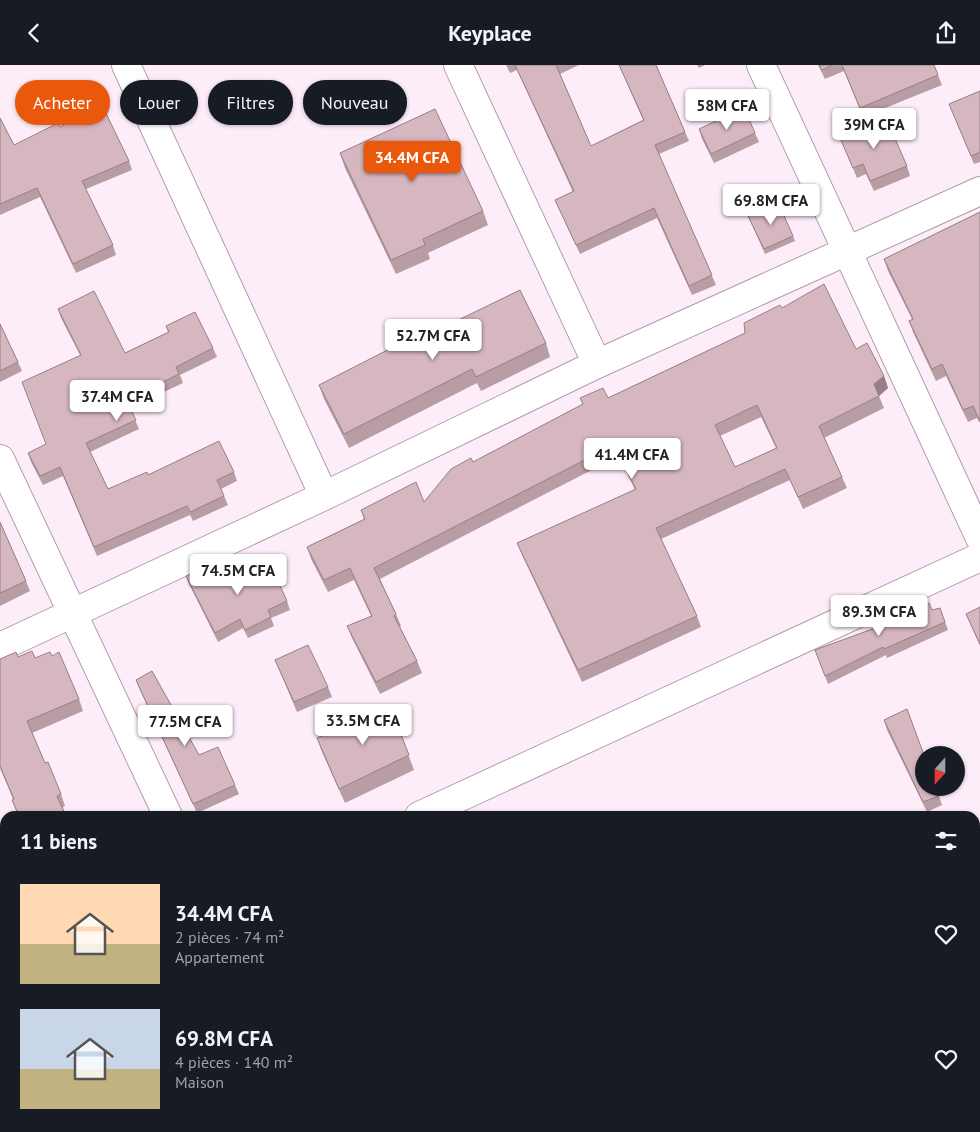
<!DOCTYPE html>
<html lang="fr">
<head>
<meta charset="utf-8">
<style>
  :root { --surface:#171b24; --page:#242831; --text:#f1f3f6; --muted:#9ea1a6; --accent:#ea580c }
  body { margin:0; font-family:"PT Sans",sans-serif; background:var(--page); color:var(--text); height:100vh; display:flex; flex-direction:column; font-size:19px; white-space:nowrap }
  * { box-sizing:border-box; margin:0 }
  p { font-size:16px; color:var(--muted) }
  .icon { flex:none; width:28px; height:28px; fill:none; stroke:currentColor; stroke-width:2; stroke-linecap:round; stroke-linejoin:round }
  .map { position:relative; flex:1; overflow:hidden }
  .side { position:absolute; left:0px; top:746px; width:980px; height:321px; display:flex; flex-direction:column; background:var(--surface); border-radius:15px 15px 0 0; box-shadow:0 1px 4px #0004 }
  .side>* { flex:none }
  .banner { position:absolute; left:15px; top:15px; width:500px; height:45px; display:flex; gap:10px }
  .needle { width:32px; rotate:201deg }
  .tools { position:absolute; left:915px; top:681px; display:grid; gap:10px }
  .tools a { display:grid; place-items:center; width:50px; height:50px; border-radius:50%; background:var(--surface); box-shadow:0 1px 4px #0004; font-size:25px }
  .price { position:absolute; translate:-50% -42px; padding:0 11px; border-radius:5px; background:#fff; color:#222; font-size:16px; line-height:32px; filter:drop-shadow(0 1px 2px #0008) }
  .price::after { content:''; position:absolute; left:50%; top:30px; width:15px; height:11px; margin-left:-8px; background:inherit; clip-path:polygon(0 0,100% 0,50% 100%) }
  .price.on { background:var(--accent); color:#fff }
  ul { padding:0; list-style:none }
  li { display:flex; align-items:center; gap:15px; height:125px; padding:0 20px }
  li span { display:grid; place-items:center; flex:none; width:140px; height:100px; border-radius:0px; color:#555 }
  li>.icon { margin-inline-start:auto }
  span .icon { width:60px; height:60px; fill:#fffc; stroke-width:1 }
  li b { font-size:21px }
  h2 { display:flex; justify-content:space-between; align-items:center; height:60px; padding:0 20px; font-size:21px }
  .pill { padding:0 18px; border-radius:22px; background:var(--surface); box-shadow:0 1px 4px #0004; font-size:18px; line-height:45px }
  .pill.on { background:var(--accent); color:#fff }
  header { display:flex; justify-content:space-between; align-items:center; height:65px; padding:0 20px; background:var(--surface); font-size:22px; font-weight:800 }
  .map>svg:first-child { display:block }
</style>
</head>
<body>
<header><svg class="icon" aria-label="back" viewBox="0 0 24 24"><path d="M15 5l-7 7 7 7"/></svg>Keyplace<svg class="icon" aria-label="share" viewBox="0 0 24 24"><path d="M12 15V3M7 8l5-5 5 5M5 13v7h14v-7"/></svg></header>
<div class="map">
<svg width="980" height="1067" viewBox="0 0 980 1067">
  <rect width="100%" height="100%" fill="#fdedf9"/>
  <g fill="none" stroke-linecap="round" stroke-linejoin="round">
    <defs>
      <g id="minor">
        <path d="M 126,0 L 324,431"/>
        <path d="M 458,0 L 597,299"/>
        <path d="M 761,0 L 980,473"/>
        <path d="M 0,394 L 168,751"/>
        <path d="M 0,582 L 324,431 L 597,299 L 980,126"/>
        <path d="M 419,751 L 980,492"/>
        <path d="M 975,836 L 980,834"/>
        <path d="M 313,1062 L 315,1067"/>
        <path d="M 475,1067 L 485,1062"/>
      </g>
    </defs>
    <use href="#minor" stroke="#b39cad" stroke-width="30"/>
    <use href="#minor" stroke="#fff" stroke-width="28"/>
  </g>
  <g fill="#b89da5" fill-rule="evenodd">
    <path d="M 506,0 L 579,0 L 560,9 L 591,81 L 643,55 L 619,0 L 656,0 L 689,76 L 659,89 L 716,220 L 692,230 L 657,153 L 580,189 L 559,144 L 555,135 L 573,127 L 517,5 L 510,8 Z"/>
    <path d="M 697,0 L 705,0 L 699,3 Z"/>
    <path d="M 818,0 L 934,0 L 942,20 L 863,52 L 844,6 L 825,14 Z"/>
    <path d="M 980,26 L 980,97 L 974,99 L 949,39 Z"/>
    <path d="M 0,53 L 14,80 L 60,62 L 129,96 L 132,105 L 86,124 L 113,180 L 116,190 L 76,208 L 40,132 L 0,150 Z"/>
    <path d="M 699,64 L 755,68 L 759,77 L 714,98 L 702,74 Z"/>
    <path d="M 840,73 L 907,101 L 910,111 L 874,126 L 866,109 L 857,113 Z"/>
    <path d="M 340,88 L 483,146 L 488,160 L 428,188 L 430,194 L 396,209 L 345,103 Z"/>
    <path d="M 980,147 L 980,358 L 977,353 L 968,357 L 946,311 L 936,316 L 913,267 L 909,256 L 912,254 L 888,206 L 884,194 Z"/>
    <path d="M 748,151 L 793,171 L 795,176 L 765,189 Z"/>
    <path d="M 782,243 L 856,284 L 884,311 L 888,323 L 879,331 L 884,343 L 824,373 L 842,412 L 847,423 L 803,444 L 790,415 L 661,474 L 697,551 L 701,562 L 582,617 L 522,490 L 517,478 L 635,425 L 619,391 L 380,514 L 396,549 L 401,561 L 400,562 L 417,596 L 422,608 L 380,629 L 352,573 L 347,561 L 371,551 L 354,515 L 328,527 L 311,494 L 307,482 L 364,454 L 361,445 L 424,437 L 473,397 L 583,339 L 580,333 L 608,333 L 745,268 ZM 761,352 L 776,383 L 735,402 L 720,371 Z"/>
    <path d="M 58,244 L 125,288 L 168,267 L 166,261 L 213,283 L 217,292 L 180,310 L 183,318 L 130,343 L 139,364 L 90,387 L 108,424 L 148,410 L 234,407 L 237,416 L 221,424 L 228,440 L 193,456 L 190,450 L 97,491 L 63,411 L 43,420 L 31,397 L 28,388 L 46,380 L 80,290 L 61,253 Z"/>
    <path d="M 0,259 L 18,297 L 22,306 L 0,317 Z"/>
    <path d="M 546,278 L 550,292 L 481,326 L 477,318 L 349,383 L 324,334 L 319,320 L 409,279 Z"/>
    <path d="M 0,457 L 26,516 L 30,526 L 0,541 Z"/>
    <path d="M 186,511 L 215,517 L 232,514 L 287,536 L 290,545 L 271,553 L 274,561 L 248,573 L 243,563 L 218,577 L 189,519 Z"/>
    <path d="M 980,542 L 980,581 L 966,549 Z"/>
    <path d="M 940,543 L 948,565 L 887,593 L 886,590 L 828,619 L 815,585 L 889,558 L 906,548 L 932,545 Z"/>
    <path d="M 18,592 L 35,593 L 79,634 L 83,646 L 32,668 L 45,698 L 61,729 L 65,741 L 62,743 L 66,751 L 18,751 L 12,735 L 13,734 L 0,703 L 0,594 Z"/>
    <path d="M 275,595 L 328,622 L 332,632 L 297,647 Z"/>
    <path d="M 136,615 L 199,690 L 235,720 L 239,729 L 197,748 L 139,623 Z"/>
    <path d="M 389,639 L 414,705 L 345,738 L 322,687 L 317,673 Z"/>
    <path d="M 884,655 L 936,722 L 942,740 L 927,747 L 887,665 Z"/>
    <path d="M 5,862 L 5,977 L 0,967 L 0,865 Z"/>
    <path d="M 980,894 L 980,970 L 975,973 L 975,896 Z"/>
    <path d="M 608,1062 L 771,1062 L 762,1067 L 599,1067 Z"/>
  </g>
  <path fill="#968086" d="M 884,311 L 888,323 L 879,331 L 874,319 Z"/>
  <g fill="#d6b7c0" stroke="#968086" fill-rule="evenodd">
    <path d="M 515,0 L 556,0 L 591,81 L 644,55 L 619,0 L 656,0 L 685,67 L 655,80 L 712,210 L 689,221 L 654,143 L 576,180 L 555,135 L 574,126 Z"/>
    <path d="M 819,0 L 832,0 L 822,5 Z"/>
    <path d="M 842,0 L 934,0 L 938,10 L 860,43 Z"/>
    <path d="M 980,26 L 980,87 L 971,91 L 949,39 Z"/>
    <path d="M 103,42 L 129,96 L 82,116 L 113,180 L 73,199 L 37,123 L 0,139 L 0,53 L 14,80 L 58,58 L 60,62 Z"/>
    <path d="M 744,43 L 755,68 L 711,89 L 699,64 Z"/>
    <path d="M 435,44 L 483,146 L 423,174 L 425,180 L 391,195 L 340,88 Z"/>
    <path d="M 886,53 L 907,101 L 870,116 L 863,99 L 853,103 L 840,73 Z"/>
    <path d="M 778,137 L 793,171 L 764,184 L 748,151 Z"/>
    <path d="M 980,147 L 980,356 L 973,341 L 963,345 L 942,299 L 932,304 L 909,256 L 913,254 L 884,194 Z"/>
    <path d="M 824,219 L 856,284 L 867,278 L 884,311 L 874,319 L 879,331 L 819,361 L 842,412 L 798,432 L 785,404 L 656,463 L 697,551 L 578,605 L 517,478 L 636,424 L 614,380 L 374,503 L 396,549 L 394,551 L 417,596 L 376,617 L 347,561 L 372,551 L 350,503 L 324,515 L 307,482 L 365,454 L 361,445 L 416,417 L 424,437 L 451,404 L 471,393 L 473,397 L 583,339 L 580,333 L 603,323 L 608,333 L 745,268 L 744,258 L 780,240 L 782,243 ZM 757,340 L 777,383 L 735,402 L 715,360 Z"/>
    <path d="M 520,225 L 546,278 L 476,312 L 472,304 L 344,369 L 319,320 L 407,275 L 409,279 Z"/>
    <path d="M 94,226 L 125,288 L 169,267 L 166,261 L 195,247 L 213,283 L 176,302 L 179,309 L 126,335 L 136,355 L 86,378 L 108,424 L 147,407 L 148,410 L 219,376 L 234,407 L 217,415 L 224,431 L 190,447 L 187,441 L 94,482 L 60,402 L 40,411 L 28,388 L 46,379 L 22,317 L 81,290 L 58,244 Z"/>
    <path d="M 0,259 L 18,297 L 0,306 Z"/>
    <path d="M 0,457 L 26,516 L 0,528 Z"/>
    <path d="M 269,497 L 287,536 L 268,545 L 271,552 L 245,565 L 240,554 L 215,568 L 186,511 L 208,501 L 215,517 L 230,510 L 232,514 Z"/>
    <path d="M 929,538 L 932,545 L 940,543 L 945,557 L 884,584 L 883,582 L 825,611 L 815,585 L 889,558 L 887,543 L 895,539 L 906,548 Z"/>
    <path d="M 980,542 L 980,579 L 966,549 Z"/>
    <path d="M 308,580 L 328,622 L 294,637 L 275,595 Z"/>
    <path d="M 32,586 L 35,593 L 50,587 L 52,591 L 59,587 L 79,634 L 27,656 L 45,698 L 48,697 L 61,729 L 57,731 L 66,751 L 19,751 L 12,735 L 14,734 L 0,701 L 0,594 L 16,587 L 18,592 Z"/>
    <path d="M 152,606 L 199,690 L 218,682 L 235,720 L 193,739 L 136,615 Z"/>
    <path d="M 389,639 L 409,690 L 339,724 L 317,673 Z"/>
    <path d="M 907,644 L 924,690 L 924,722 L 936,722 L 939,731 L 923,737 L 884,655 Z"/>
    <path d="M 5,863 L 5,974 L 0,964 L 0,865 Z"/>
    <path d="M 980,894 L 980,954 L 975,956 L 975,896 Z"/>
    <path d="M 42,1062 L 204,1062 L 206,1067 L 44,1067 Z"/>
    <path d="M 608,1062 L 737,1062 L 728,1067 L 599,1067 Z"/>
  </g>
</svg>
<div class="tools">
<a><svg class="needle" viewBox="-14 -14 28 28"><path d="M0-13l5 13h-10z" fill="#e53935"/><path d="M0 13l5-13h-10z" fill="#9ea1a6"/></svg></a>
</div>
<b class="price" style="left:727px;top:66px">58M CFA</b>
<b class="price" style="left:874px;top:85px">39M CFA</b>
<b class="price on" style="left:412px;top:118px">34.4M CFA</b>
<b class="price" style="left:771px;top:161px">69.8M CFA</b>
<b class="price" style="left:433px;top:296px">52.7M CFA</b>
<b class="price" style="left:117px;top:357px">37.4M CFA</b>
<b class="price" style="left:632px;top:415px">41.4M CFA</b>
<b class="price" style="left:238px;top:531px">74.5M CFA</b>
<b class="price" style="left:879px;top:572px">89.3M CFA</b>
<b class="price" style="left:363px;top:681px">33.5M CFA</b>
<b class="price" style="left:185px;top:682px">77.5M CFA</b>
<div class="banner">
<a class="pill on">Acheter</a>
<a class="pill">Louer</a>
<a class="pill">Filtres</a>
<a class="pill">Nouveau</a>
</div>
<section class="side">
<h2>11 biens<svg class="icon" aria-label="filters" viewBox="0 0 24 24"><path d="M4 7h16M4 17h16"/><circle cx="9" cy="7" r="2"/><circle cx="15" cy="17" r="2"/></svg></h2>
<ul>
<li><span style="background:linear-gradient(#ffd9b3 60%,#c2b280 0)"><svg class="icon" aria-label="home" viewBox="0 0 24 24"><path d="M3 11l9-7 9 7M6 9v11h12V9"/></svg></span><div><b>34.4M CFA</b><p>2 pièces · 74 m²</p><p>Appartement</p></div><svg class="icon" aria-label="heart" viewBox="0 0 24 24"><path d="M12 20l-8-8c-3-5 5-10 8-4 3-6 11-1 8 4z"/></svg></li>
<li><span style="background:linear-gradient(#c9d6e8 60%,#c2b280 0)"><svg class="icon" aria-label="home" viewBox="0 0 24 24"><path d="M3 11l9-7 9 7M6 9v11h12V9"/></svg></span><div><b>69.8M CFA</b><p>4 pièces · 140 m²</p><p>Maison</p></div><svg class="icon" aria-label="heart" viewBox="0 0 24 24"><path d="M12 20l-8-8c-3-5 5-10 8-4 3-6 11-1 8 4z"/></svg></li>
</ul>
</section>
</div>
</body>
</html>
